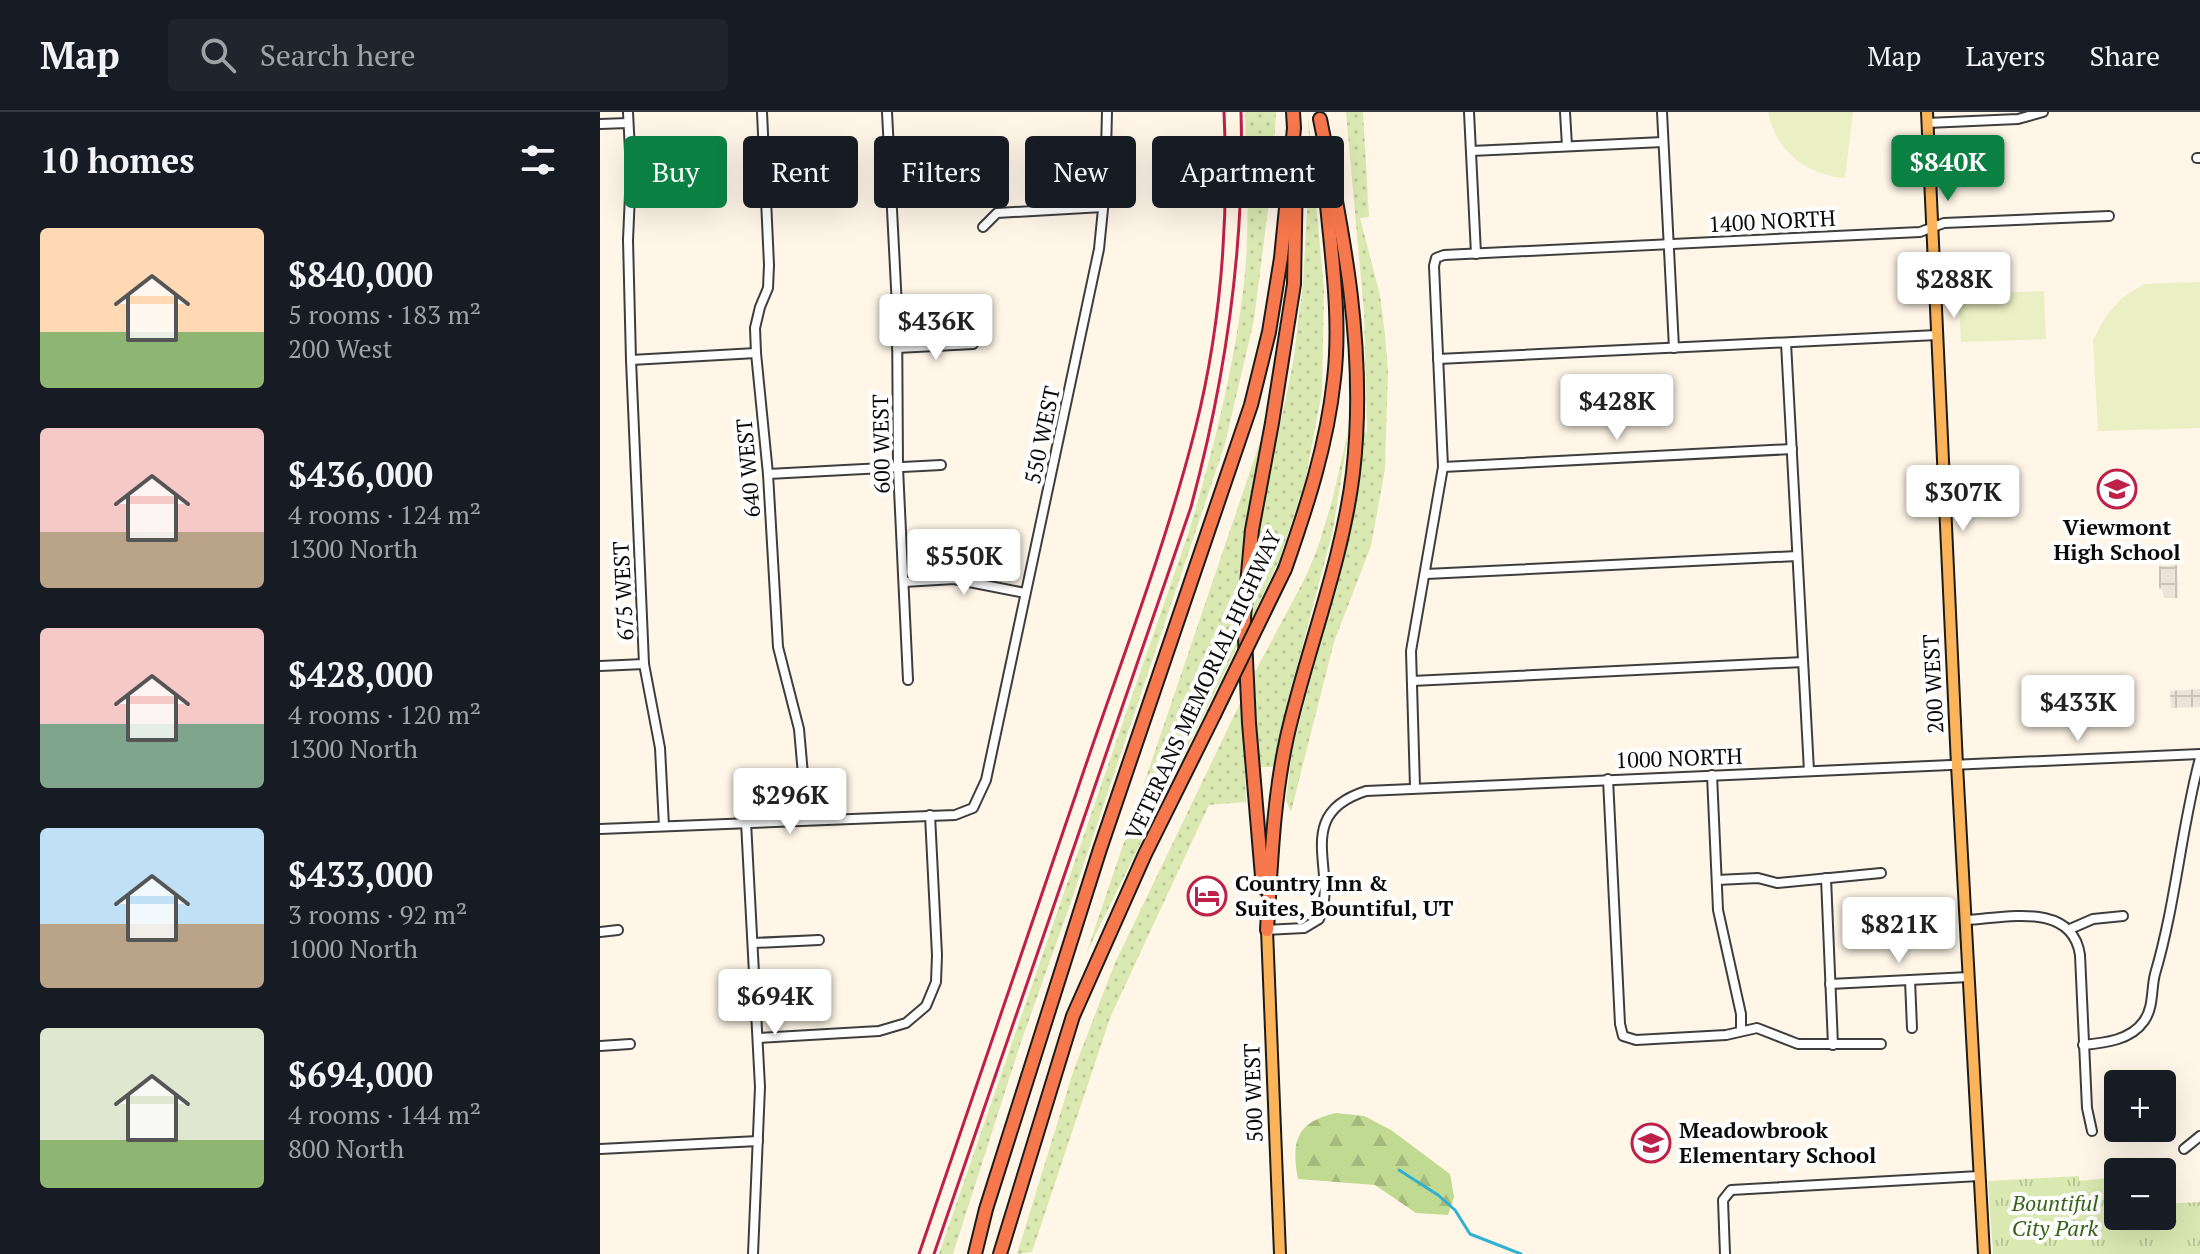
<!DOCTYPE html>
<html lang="en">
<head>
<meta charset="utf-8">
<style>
  :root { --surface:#171b24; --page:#20242c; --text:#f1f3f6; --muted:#9ea1a6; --line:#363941; --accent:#0b8043 }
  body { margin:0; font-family:"PT Serif",serif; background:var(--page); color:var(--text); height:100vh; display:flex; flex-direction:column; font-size:30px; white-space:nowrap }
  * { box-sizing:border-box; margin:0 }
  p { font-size:26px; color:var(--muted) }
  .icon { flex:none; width:44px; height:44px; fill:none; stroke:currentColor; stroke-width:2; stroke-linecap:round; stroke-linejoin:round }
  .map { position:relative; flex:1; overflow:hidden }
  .drawer { display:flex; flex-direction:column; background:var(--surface); width:600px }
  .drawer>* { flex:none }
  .banner { position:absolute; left:24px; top:24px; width:760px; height:72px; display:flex; gap:16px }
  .buttons { position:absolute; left:1504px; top:958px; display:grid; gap:16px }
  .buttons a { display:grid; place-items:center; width:72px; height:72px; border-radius:8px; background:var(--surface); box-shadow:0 8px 32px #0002; font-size:40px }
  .price { position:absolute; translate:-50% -68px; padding:0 18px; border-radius:8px; background:#fff; color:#222; font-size:26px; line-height:52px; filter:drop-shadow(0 2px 4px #0008) }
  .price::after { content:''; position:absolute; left:50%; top:48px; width:24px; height:18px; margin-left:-12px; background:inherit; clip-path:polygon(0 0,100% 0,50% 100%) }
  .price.selected { background:var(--accent); color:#fff }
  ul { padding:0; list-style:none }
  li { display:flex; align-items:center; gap:24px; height:200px; padding:0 40px }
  li span { display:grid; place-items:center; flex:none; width:224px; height:160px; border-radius:8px; color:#555 }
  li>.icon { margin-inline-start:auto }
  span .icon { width:96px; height:96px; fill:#fffc; stroke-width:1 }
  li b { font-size:34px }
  h2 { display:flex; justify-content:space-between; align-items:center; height:96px; padding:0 40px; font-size:34px }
  .pill { padding:0 28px; border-radius:8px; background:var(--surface); box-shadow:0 8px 32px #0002; font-size:28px; line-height:72px }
  .pill.selected { background:var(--accent); color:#fff }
  header { display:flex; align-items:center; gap:48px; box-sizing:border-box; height:112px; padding:0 40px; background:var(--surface); border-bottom:2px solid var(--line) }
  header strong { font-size:38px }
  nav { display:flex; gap:44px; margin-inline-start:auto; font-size:28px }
  .search { width:560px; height:72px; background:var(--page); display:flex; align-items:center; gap:20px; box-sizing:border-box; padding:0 28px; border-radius:8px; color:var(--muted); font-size:30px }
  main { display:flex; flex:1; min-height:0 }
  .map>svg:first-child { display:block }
</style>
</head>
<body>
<header>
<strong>Map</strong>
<div class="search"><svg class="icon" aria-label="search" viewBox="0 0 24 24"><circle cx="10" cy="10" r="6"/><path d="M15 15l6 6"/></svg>Search here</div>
<nav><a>Map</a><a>Layers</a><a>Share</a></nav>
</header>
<main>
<section class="drawer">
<h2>10 homes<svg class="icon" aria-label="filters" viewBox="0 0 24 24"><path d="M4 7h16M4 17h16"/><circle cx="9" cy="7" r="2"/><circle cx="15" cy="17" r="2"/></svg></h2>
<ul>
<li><span style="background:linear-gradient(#ffd9b3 65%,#8fb573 0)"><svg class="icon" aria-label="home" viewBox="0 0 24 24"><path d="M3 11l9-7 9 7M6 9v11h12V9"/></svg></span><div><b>$840,000</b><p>5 rooms · 183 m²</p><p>200 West</p></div></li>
<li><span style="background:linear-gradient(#f6c9c9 65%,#b9a48a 0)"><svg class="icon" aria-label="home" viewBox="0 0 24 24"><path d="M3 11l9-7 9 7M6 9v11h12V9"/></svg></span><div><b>$436,000</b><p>4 rooms · 124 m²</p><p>1300 North</p></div></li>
<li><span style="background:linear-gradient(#f6c9c9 60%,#7fa58c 0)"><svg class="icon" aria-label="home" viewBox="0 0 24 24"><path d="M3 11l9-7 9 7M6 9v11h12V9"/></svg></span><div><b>$428,000</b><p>4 rooms · 120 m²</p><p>1300 North</p></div></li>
<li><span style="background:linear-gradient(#bfe0f5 60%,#b9a48a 0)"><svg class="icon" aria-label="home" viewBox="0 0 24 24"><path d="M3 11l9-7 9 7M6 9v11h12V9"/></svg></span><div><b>$433,000</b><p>3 rooms · 92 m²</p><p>1000 North</p></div></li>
<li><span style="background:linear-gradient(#dfe7d0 70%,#8fb573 0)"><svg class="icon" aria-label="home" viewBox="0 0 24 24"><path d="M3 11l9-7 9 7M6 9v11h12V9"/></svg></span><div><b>$694,000</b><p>4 rooms · 144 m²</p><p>800 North</p></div></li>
</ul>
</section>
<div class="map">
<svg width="1600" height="1142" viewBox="0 0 1600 1142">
  <defs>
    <pattern id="grass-dots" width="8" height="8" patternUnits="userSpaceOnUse" patternTransform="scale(2)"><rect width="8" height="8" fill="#dae9b2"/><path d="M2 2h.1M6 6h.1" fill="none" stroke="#bac698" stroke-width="1.8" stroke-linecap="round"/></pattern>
    <pattern id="forest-firs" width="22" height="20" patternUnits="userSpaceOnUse" patternTransform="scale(2)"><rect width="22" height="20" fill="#c1da91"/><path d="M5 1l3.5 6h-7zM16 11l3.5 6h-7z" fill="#a4ba7c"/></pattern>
    <pattern id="park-tufts" width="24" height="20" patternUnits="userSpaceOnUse" patternTransform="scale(2)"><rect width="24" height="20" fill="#dae9b2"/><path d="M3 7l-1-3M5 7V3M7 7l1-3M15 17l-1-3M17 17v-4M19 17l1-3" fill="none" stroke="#bac698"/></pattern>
    <pattern id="plaza-grid" width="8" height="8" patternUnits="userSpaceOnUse" patternTransform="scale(2)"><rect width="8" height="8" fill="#ede4d9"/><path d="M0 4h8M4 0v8" fill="none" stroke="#cac2b9"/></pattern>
  </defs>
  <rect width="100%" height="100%" fill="#fff6e8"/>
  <g fill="url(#grass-dots)">
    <path d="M 645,0 L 676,0 L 672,66 L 654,208 L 625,332 L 469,796 L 420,933 L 353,1142 L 339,1142 L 588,422 C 613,340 634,257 644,171 C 650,115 647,56 645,0 Z"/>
    <path d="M 746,0 L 763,0 L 769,105 L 760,106 L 780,183 L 785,222 L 788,259 L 785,357 L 771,434 L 734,530 L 691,700 L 686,689 L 692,639 L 752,408 L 758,379 L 763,321 L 767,320 L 764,201 Z"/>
    <path d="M 708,2 L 724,178 L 722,280 L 705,370 L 680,446 L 652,507 L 652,470 L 659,415 L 693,251 L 703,171 L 710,47 Z"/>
    <path d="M 750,311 L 733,418 L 690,581 L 674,655 L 659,655 L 654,562 L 706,464 L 718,435 L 732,389 Z"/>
    <path d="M 660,330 L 663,331 L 641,447 L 639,531 L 486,842 Z"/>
    <path d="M 642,587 L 646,690 L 609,693 L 510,906 L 432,1140 L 417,1142 L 473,960 L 514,853 Z"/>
  </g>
  <path fill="url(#forest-firs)" d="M 736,1001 L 764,1004 L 791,1018 L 850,1062 L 854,1085 L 848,1103 L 816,1101 L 775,1073 L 698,1067 C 691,1029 696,1010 736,1001 Z"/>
  <path fill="url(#park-tufts)" d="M 1479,1064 L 1479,1069 L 1518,1065 L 1515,1093 L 1518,1094 L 1518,1104 L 1562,1104 L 1562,1092 L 1600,1090 L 1600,1142 L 1393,1142 L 1388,1069 Z"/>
  <g fill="#eaf0c4">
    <path d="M 1168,0 L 1253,0 L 1245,66 C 1206,63 1176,39 1168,0 Z"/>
    <path d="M 1600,170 L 1600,316 L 1498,319 L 1493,228 L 1506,204 L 1522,186 L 1544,172 Z"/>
    <path d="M 1444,179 L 1446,227 L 1361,230 L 1358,183 Z"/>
  </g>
  <g fill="url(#plaza-grid)">
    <path d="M 1577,453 L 1578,486 L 1564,486 L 1562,477 L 1559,476 L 1559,454 Z"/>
    <path d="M 1600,577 L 1600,595 L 1571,596 L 1570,579 Z"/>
  </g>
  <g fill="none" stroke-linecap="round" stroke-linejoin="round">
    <path stroke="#31b1d0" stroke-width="3" d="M 799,1058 L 838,1083 L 855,1098 L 870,1122 L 921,1142"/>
    <defs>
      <g id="minor">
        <path d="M 28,0 L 31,59 L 28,128 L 31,248 L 44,552 L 60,636 L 64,714"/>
        <path d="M 162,0 L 169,153 L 168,176 L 160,195 L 155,216 L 156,241 L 168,362 L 178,535 L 199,617 L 207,708"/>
        <path d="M 287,0 L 297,195 L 298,356 L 308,568"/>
        <path d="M 869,0 L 876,142"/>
        <path d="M 965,0 L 967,34"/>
        <path d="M 1062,0 L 1074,236"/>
        <path d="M 1327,11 L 1418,7 L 1443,0"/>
        <path d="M 0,12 L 28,11"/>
        <path d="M 871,39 L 1063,30"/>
        <path d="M 1597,46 L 1600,46"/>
        <path d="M 383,115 L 397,101 L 503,95"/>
        <path d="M 1186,231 L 1209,659"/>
        <path d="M 297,236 L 373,232"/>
        <path d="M 838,247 L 1337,223"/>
        <path d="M 31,248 L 156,241"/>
        <path d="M 843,355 L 1192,337"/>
        <path d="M 168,362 L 341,353"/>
        <path d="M 826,462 L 1197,444"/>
        <path d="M 304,470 L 354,467 L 425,481"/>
        <path d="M 0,554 L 44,552"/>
        <path d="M 812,569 L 1203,550"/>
        <path d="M 1112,663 L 1118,798 L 1141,902 L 1141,919"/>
        <path d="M 1008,667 L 1020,912 L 1023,924 L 1036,928 L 1126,923 L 1157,916 L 1198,932 L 1281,932"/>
        <path d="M 815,675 L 811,539 L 843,355 L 834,154 L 836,146 L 844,143 L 1320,120 L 1344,111 L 1509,104"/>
        <path d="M 146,710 L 160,975 L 153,1142"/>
        <path d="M 0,717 L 355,703 L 373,696 L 386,668 L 499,137 L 505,77 L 507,0"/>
        <path d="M 1226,766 L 1233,933"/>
        <path d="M 1117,768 L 1158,766 L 1177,771 L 1281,761"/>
        <path d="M 1366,808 C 1405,806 1472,789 1480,843 L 1487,996 L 1492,1019"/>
        <path d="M 1470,817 L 1493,807 L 1523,804"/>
        <path d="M 667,818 L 704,816 L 719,807 C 740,762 690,703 766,679 L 1600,642"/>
        <path d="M 0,820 L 18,818"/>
        <path d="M 154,831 L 219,828"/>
        <path d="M 1310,868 L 1312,916"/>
        <path d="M 1230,872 L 1369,865"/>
        <path d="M 159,926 L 279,919 L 306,911 L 326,894 L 336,870 L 337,843 L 330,703"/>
        <path d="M 1483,933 C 1505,931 1531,928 1544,909 C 1554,895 1551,877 1555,862 C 1576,791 1581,717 1600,646"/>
        <path d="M 0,934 L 30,932"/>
        <path d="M 0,1037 L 158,1029"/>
        <path d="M 1584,1037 L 1600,1024"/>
        <path d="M 1125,1142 L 1123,1088 L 1131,1078 L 1379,1064"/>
      </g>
      <g id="major">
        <path d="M 1327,0 L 1357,653 L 1384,1142"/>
        <path d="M 667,818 L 680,1142"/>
      </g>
      <g id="highway">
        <path d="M 685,457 C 707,394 727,333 734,267 C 742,199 729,128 724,59"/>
        <path d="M 663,776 L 649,611 L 644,505 L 652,418 L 672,311 L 694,172 L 696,59"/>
        <path d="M 667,818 C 671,754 673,688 687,625 C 707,537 742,451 753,361 C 767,241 744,124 720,7"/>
        <path d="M 375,1142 L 386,1097 L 500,737 L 651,293 L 669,220 L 681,146 L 694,16 L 693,0"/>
        <path d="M 400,1142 L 473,904 L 545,742 L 614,603"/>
      </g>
    </defs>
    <use href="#minor" stroke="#3e3e3e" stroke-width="12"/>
    <use href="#major" stroke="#1c1c1c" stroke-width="14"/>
    <use href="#highway" stroke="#1c1c1c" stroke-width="16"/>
    <use href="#minor" stroke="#fff" stroke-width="8"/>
    <use href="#major" stroke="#fcb45b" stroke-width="10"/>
    <use href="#highway" stroke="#f8784d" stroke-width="12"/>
    <g stroke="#bd2048" stroke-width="3">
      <path d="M 319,1142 C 373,988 424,833 477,679 C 517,559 564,440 595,318 C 621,215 629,105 624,0"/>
      <path d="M 334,1142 L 591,395 C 626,265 645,135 641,0"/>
    </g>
    <defs>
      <path id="highway-bridge" d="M 614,603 L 685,457"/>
    </defs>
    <use href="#highway-bridge" stroke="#1c1c1c" stroke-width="16" stroke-linecap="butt"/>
    <use href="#highway-bridge" stroke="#f8784d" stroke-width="12"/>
  </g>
  <defs>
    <symbol id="school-ring" viewBox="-11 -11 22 22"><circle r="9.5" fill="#fff" stroke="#bd2048" stroke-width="1.5"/><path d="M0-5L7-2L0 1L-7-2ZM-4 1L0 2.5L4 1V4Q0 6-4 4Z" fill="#bd2048"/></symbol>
    <symbol id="hotel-ring" viewBox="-11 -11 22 22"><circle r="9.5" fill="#fff" stroke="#bd2048" stroke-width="1.5"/><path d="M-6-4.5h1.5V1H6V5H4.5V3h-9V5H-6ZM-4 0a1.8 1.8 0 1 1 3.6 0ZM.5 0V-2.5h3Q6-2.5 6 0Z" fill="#bd2048"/></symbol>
  </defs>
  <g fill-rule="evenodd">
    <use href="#school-ring" x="1495" y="355" width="44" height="44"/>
    <use href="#hotel-ring" x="585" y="762" width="44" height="44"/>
    <use href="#school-ring" x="1029" y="1009" width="44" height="44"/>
  </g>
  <g text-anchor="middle" stroke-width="8" stroke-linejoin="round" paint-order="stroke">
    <g font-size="22" fill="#0b0b0b" stroke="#fff">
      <text transform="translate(1172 109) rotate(-3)" y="8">1400 NORTH</text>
      <text transform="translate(442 323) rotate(-78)" y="8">550 WEST</text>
      <text transform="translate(281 332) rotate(-91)" y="8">600 WEST</text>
      <text transform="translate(148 356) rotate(-95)" y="8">640 WEST</text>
      <text transform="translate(23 479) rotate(-93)" y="8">675 WEST</text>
      <text transform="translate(1333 572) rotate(-93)" y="8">200 WEST</text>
      <text transform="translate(603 573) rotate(-65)" y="8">VETERANS MEMORIAL HIGHWAY</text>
      <text transform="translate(1079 646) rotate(-2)" y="8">1000 NORTH</text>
      <text transform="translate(653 981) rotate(-92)" y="8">500 WEST</text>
    </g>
    <g font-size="22" font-weight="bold" fill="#0b0b0b" stroke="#fff" text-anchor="start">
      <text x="1517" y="423" text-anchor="middle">Viewmont<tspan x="1517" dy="25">High School</tspan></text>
      <text x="635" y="779">Country Inn &amp;<tspan x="635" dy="25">Suites, Bountiful, UT</tspan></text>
      <text x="1079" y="1026">Meadowbrook<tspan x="1079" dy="25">Elementary School</tspan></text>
    </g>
    <g font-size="22" font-style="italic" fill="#38631b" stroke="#fff">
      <text x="1455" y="1099">Bountiful<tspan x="1455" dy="25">City Park</tspan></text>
    </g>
  </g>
</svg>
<div class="buttons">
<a>+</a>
<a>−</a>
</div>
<b class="price selected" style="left:1348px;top:91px">$840K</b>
<b class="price" style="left:1354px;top:208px">$288K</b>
<b class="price" style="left:336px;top:250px">$436K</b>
<b class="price" style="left:1017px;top:330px">$428K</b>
<b class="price" style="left:1363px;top:421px">$307K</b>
<b class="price" style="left:364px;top:485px">$550K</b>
<b class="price" style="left:1478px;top:631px">$433K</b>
<b class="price" style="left:190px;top:724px">$296K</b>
<b class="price" style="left:1299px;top:853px">$821K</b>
<b class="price" style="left:175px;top:925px">$694K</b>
<div class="banner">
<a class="pill selected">Buy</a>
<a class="pill">Rent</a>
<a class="pill">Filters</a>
<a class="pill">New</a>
<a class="pill">Apartment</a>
</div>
</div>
</main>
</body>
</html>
